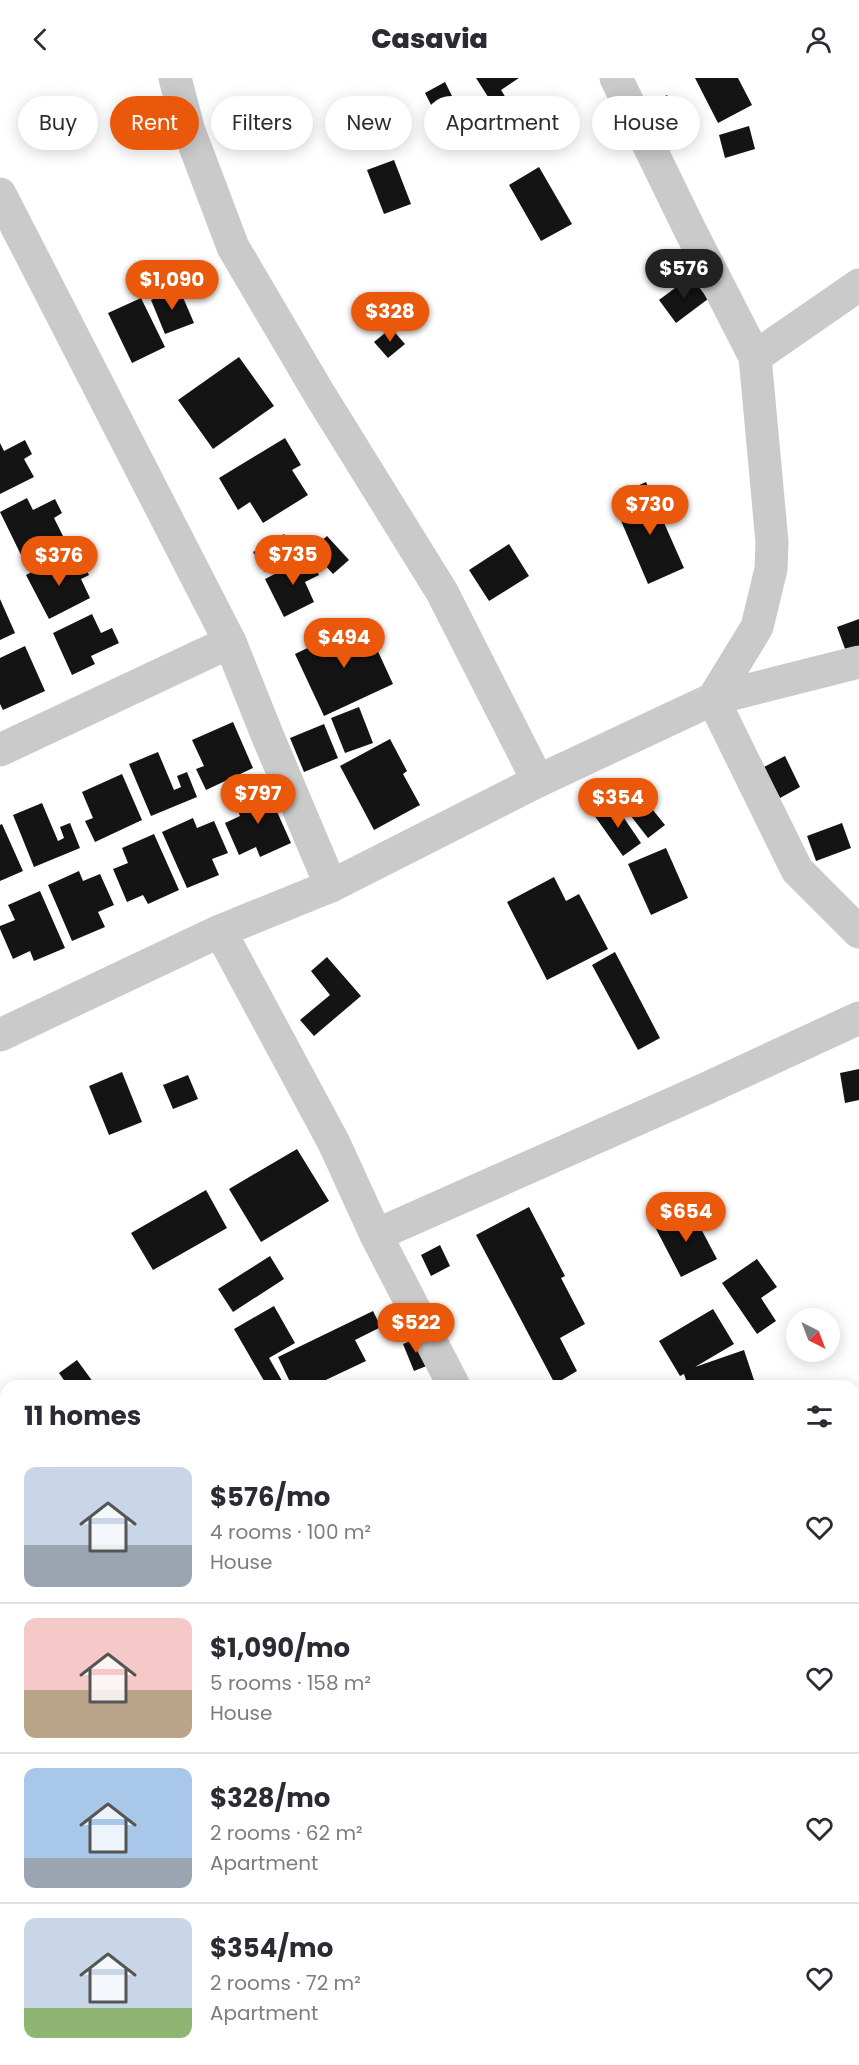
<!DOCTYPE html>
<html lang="en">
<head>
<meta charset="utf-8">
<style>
  :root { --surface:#fff; --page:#f7f7f7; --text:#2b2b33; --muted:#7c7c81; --line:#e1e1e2; --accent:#ea580c }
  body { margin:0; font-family:Poppins,sans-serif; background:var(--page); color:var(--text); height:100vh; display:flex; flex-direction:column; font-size:22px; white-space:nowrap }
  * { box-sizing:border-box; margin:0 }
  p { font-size:20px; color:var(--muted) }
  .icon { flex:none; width:33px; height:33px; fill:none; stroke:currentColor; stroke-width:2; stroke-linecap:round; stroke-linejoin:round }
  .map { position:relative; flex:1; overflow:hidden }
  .sheet { position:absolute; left:0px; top:1302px; width:860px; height:686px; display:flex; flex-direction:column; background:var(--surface); border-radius:18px 18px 0 0; box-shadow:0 3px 15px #0003 }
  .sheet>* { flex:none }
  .top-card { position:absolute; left:18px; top:18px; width:824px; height:54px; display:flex; gap:12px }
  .needle { width:39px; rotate:138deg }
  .fabs { position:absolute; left:786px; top:1230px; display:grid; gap:12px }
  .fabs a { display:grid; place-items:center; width:54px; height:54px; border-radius:50%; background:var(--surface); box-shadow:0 3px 15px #0003; font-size:30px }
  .price { position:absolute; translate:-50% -51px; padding:0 14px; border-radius:21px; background:var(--accent); color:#fff; font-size:20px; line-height:39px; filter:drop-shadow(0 2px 3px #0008) }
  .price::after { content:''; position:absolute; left:50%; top:36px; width:18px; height:14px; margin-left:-9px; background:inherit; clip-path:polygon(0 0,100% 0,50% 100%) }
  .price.current { background:#222; color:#fff }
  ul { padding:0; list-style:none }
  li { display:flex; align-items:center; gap:18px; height:150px; padding:0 24px }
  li+li { border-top:2px solid var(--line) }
  li span { display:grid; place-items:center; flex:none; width:168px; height:120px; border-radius:12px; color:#555 }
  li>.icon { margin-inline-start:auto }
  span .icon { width:72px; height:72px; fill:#fffc; stroke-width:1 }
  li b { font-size:26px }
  h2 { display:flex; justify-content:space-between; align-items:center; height:72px; padding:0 24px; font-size:26px }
  .chip { padding:0 21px; border-radius:27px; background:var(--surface); box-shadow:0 3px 15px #0003; font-size:21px; line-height:54px }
  .chip.current { background:var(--accent); color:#fff }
  header { display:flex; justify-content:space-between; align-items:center; height:78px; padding:0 24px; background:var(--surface); font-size:27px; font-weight:800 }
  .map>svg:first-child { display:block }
</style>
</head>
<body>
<header><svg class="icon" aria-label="back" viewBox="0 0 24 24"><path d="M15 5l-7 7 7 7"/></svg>Casavia<svg class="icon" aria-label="person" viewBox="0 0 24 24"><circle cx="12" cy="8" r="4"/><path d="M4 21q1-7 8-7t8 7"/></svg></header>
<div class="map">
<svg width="859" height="1987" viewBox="0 0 859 1987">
  <rect width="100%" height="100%" fill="#fff"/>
  <g fill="#141414">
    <path d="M 476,0 L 519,0 L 501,12 L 511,28 L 499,36 Z"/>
    <path d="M 695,0 L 738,0 L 752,27 L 718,45 Z"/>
    <path d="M 445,4 L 462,38 L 442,48 L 425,15 Z"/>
    <path d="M 667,17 L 678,35 L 652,52 L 641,34 Z"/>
    <path d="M 749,48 L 755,71 L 725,80 L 719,57 Z"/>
    <path d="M 394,82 L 411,126 L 384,136 L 367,92 Z"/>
    <path d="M 539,89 L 572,146 L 541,163 L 509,107 Z"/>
    <path d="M 691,198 L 708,221 L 676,245 L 659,222 Z"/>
    <path d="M 179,210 L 194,245 L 165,256 L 151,222 Z"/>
    <path d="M 141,220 L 165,269 L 132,285 L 108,235 Z"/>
    <path d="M 391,250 L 405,266 L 388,280 L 374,264 Z"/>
    <path d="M 239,279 L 274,328 L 213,371 L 178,322 Z"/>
    <path d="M 285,360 L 301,387 L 292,392 L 308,417 L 263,445 L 250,424 L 238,432 L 219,400 Z"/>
    <path d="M 25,362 L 32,376 L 24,381 L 34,399 L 0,416 L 0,365 L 4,373 Z"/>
    <path d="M 646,404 L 684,490 L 648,506 L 619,438 L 634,432 L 626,413 Z"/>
    <path d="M 27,420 L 33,432 L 55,421 L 62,435 L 54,440 L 63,458 L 22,479 L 0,434 Z"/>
    <path d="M 284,456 L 296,475 L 265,494 L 253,474 Z"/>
    <path d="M 327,458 L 349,482 L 333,496 L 311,472 Z"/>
    <path d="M 509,466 L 529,498 L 489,523 L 469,492 Z"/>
    <path d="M 310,478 L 319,497 L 305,504 L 314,524 L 284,539 L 265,501 Z"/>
    <path d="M 54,482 L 60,494 L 82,483 L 89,497 L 81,501 L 90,520 L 49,541 L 26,497 Z"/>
    <path d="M 0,521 L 15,555 L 0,562 Z"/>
    <path d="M 92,536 L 101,555 L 112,550 L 119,565 L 91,578 L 95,586 L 72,597 L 53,555 Z"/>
    <path d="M 859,541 L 859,576 L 848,579 L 837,549 Z"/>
    <path d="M 364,543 L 393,606 L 324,638 L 295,576 Z"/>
    <path d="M 25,568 L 45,613 L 3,632 L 0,626 L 0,580 Z"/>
    <path d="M 359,629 L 373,665 L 345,675 L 331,640 Z"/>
    <path d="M 233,644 L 253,690 L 206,712 L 196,691 L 204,688 L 192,662 Z"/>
    <path d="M 324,646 L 338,680 L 304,694 L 290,660 Z"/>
    <path d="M 390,661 L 407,693 L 403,696 L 420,727 L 374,752 L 340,688 Z"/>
    <path d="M 158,674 L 174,712 L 181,709 L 177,698 L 187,694 L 197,719 L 151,738 L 129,686 Z"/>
    <path d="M 785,678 L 800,709 L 780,720 L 764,689 Z"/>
    <path d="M 122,696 L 142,742 L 95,764 L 85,743 L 93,740 L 82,714 Z"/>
    <path d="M 266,709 L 291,765 L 260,779 L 256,769 L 239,777 L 225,745 L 240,738 L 234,723 Z"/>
    <path d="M 636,711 L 665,747 L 648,760 L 620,724 Z"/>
    <path d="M 613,724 L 641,765 L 623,778 L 594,737 Z"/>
    <path d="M 42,725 L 58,763 L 64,760 L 60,749 L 70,745 L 80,770 L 34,789 L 13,737 Z"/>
    <path d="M 193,740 L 197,750 L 214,743 L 228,775 L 212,781 L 219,797 L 187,810 L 162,754 Z"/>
    <path d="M 842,745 L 851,770 L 816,783 L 807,758 Z"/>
    <path d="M 2,746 L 23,793 L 0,803 L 0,747 Z"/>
    <path d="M 154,756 L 179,812 L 148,826 L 143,817 L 127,824 L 113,791 L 128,785 L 122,770 Z"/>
    <path d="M 666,770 L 688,820 L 651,837 L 628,786 Z"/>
    <path d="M 79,793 L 83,803 L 100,796 L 114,827 L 98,834 L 105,849 L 72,863 L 48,807 Z"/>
    <path d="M 554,799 L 566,823 L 579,816 L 608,871 L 547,902 L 507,824 Z"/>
    <path d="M 40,813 L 65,870 L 34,883 L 30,873 L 13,881 L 0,851 L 0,848 L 15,842 L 8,827 Z"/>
    <path d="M 615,874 L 660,960 L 638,972 L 592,887 Z"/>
    <path d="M 327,879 L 361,918 L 314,958 L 300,942 L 330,917 L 311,893 Z"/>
    <path d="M 859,991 L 859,1022 L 845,1025 L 840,995 Z"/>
    <path d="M 122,994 L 142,1044 L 109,1057 L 89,1008 Z"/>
    <path d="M 188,997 L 198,1021 L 173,1031 L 163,1007 Z"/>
    <path d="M 297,1071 L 329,1123 L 261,1164 L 229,1111 Z"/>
    <path d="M 206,1112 L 227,1150 L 153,1192 L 131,1155 Z"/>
    <path d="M 529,1129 L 565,1198 L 561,1200 L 585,1246 L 560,1260 L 577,1293 L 555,1306 L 476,1157 Z"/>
    <path d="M 690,1130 L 717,1181 L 681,1199 L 655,1149 Z"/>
    <path d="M 440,1167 L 450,1188 L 431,1198 L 421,1177 Z"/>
    <path d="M 270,1178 L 284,1201 L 233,1234 L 218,1211 Z"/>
    <path d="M 757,1181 L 777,1209 L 761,1220 L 776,1243 L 757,1256 L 722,1205 Z"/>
    <path d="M 274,1228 L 295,1265 L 269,1280 L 285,1308 L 267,1308 L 234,1251 Z"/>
    <path d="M 713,1231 L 734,1266 L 695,1289 L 744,1272 L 756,1308 L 688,1308 L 684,1296 L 680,1298 L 659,1263 Z"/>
    <path d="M 373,1233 L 381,1249 L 355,1262 L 366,1283 L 313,1308 L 292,1308 L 278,1279 Z"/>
    <path d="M 418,1260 L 429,1287 L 414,1293 L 403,1266 Z"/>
    <path d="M 77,1282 L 96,1308 L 68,1308 L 59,1295 Z"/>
    <path d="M 859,1585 L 859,1644 L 854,1646 L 854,1586 Z"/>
    <path d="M 0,1777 L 6,1791 L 6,1809 L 0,1812 Z"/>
    <path d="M 859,1885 L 859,1918 L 854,1920 L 854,1886 Z"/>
    <path d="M 859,1932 L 859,1955 L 854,1956 L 854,1933 Z"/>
  </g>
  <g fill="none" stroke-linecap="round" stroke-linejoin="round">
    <g stroke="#cacaca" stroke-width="33">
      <path d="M 175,0 L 188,50 L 233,169 L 320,317 L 442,514 L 538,703"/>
      <path d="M 616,0 L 690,152 L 755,279 L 772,464 L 771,491 L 757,549 L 713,621"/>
      <path d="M 0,116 L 230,564 L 268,659 L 331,808"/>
      <path d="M 755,279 L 859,207"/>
      <path d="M 713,621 L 797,792 L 859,854"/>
      <path d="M 0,672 L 230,564"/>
      <path d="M 220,853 L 334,1065 L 376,1157 L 454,1308"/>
      <path d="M 0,957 L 220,853 L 331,808 L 538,703 L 713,621 L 859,584"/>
      <path d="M 376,1157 L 703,1012 L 859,940"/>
      <path d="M 854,1379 L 859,1376"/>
      <path d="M 0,1474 L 6,1471"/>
      <path d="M 854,1793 L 859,1792"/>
      <path d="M 0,1901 L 6,1897"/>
      <path d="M 0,1959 L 6,1967"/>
      <path d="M 609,1987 L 615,1982"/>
    </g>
  </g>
</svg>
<div class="fabs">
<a><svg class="needle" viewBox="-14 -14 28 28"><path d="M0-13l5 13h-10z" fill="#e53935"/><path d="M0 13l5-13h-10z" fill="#7c7c81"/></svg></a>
</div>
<b class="price current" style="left:684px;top:222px">$576</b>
<b class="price" style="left:172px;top:233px">$1,090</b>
<b class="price" style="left:390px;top:265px">$328</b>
<b class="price" style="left:650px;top:458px">$730</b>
<b class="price" style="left:293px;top:508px">$735</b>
<b class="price" style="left:59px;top:509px">$376</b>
<b class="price" style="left:344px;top:591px">$494</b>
<b class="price" style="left:258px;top:747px">$797</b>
<b class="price" style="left:618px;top:751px">$354</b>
<b class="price" style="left:686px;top:1165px">$654</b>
<b class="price" style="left:416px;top:1276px">$522</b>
<div class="top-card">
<a class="chip">Buy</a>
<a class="chip current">Rent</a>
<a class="chip">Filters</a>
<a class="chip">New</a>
<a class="chip">Apartment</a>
<a class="chip">House</a>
</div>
<section class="sheet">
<h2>11 homes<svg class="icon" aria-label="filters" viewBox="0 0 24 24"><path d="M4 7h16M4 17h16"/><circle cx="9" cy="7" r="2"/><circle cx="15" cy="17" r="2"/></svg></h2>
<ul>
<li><span style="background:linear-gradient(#c9d6e8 65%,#9aa5b1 0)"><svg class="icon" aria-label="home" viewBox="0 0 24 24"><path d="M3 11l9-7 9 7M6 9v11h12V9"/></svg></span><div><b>$576/mo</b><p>4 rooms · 100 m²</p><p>House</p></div><svg class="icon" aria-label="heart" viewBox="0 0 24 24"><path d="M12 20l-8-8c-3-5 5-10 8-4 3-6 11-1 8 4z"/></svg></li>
<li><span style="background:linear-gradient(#f6c9c9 60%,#b9a48a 0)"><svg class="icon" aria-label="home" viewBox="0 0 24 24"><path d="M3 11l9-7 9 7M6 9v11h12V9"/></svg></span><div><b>$1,090/mo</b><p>5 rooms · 158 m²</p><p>House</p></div><svg class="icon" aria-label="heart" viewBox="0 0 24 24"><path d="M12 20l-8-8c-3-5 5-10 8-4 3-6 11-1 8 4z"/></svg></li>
<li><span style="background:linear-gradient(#a9c7e8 75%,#9aa5b1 0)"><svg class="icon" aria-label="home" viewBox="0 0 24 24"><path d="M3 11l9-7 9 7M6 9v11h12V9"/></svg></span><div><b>$328/mo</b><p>2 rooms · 62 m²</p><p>Apartment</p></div><svg class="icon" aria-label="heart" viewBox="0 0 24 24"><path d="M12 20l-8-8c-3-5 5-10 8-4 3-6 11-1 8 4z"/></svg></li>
<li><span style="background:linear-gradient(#c9d6e8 75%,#8fb573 0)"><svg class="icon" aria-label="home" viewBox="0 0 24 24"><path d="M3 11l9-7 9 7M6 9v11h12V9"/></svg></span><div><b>$354/mo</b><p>2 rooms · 72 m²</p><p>Apartment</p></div><svg class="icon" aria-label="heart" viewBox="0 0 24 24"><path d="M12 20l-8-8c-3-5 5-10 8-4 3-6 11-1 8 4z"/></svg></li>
</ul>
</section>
</div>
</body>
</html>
